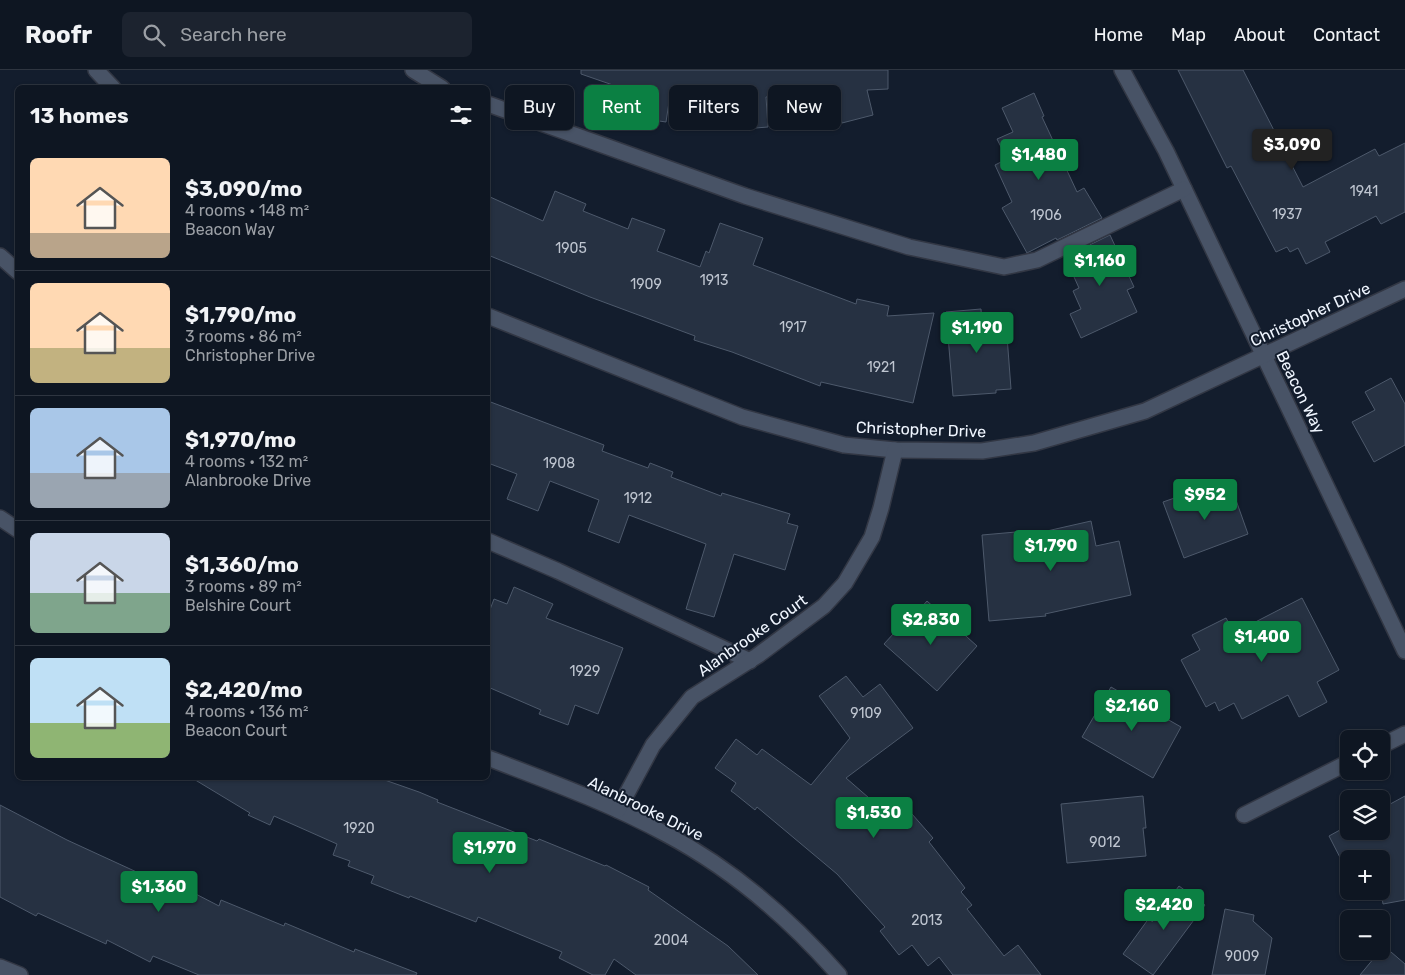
<!DOCTYPE html>
<html lang="en">
<head>
<meta charset="utf-8">
<style>
  :root { --surface:#0e1622; --page:#1c232f; --text:#f1f3f6; --muted:#9b9fa5; --line:#2e3540; --accent:#0b8043 }
  body { margin:0; font-family:Rubik,sans-serif; background:var(--page); color:var(--text); height:100vh; display:flex; flex-direction:column; font-size:19px; white-space:nowrap }
  * { box-sizing:border-box; margin:0 }
  p { font-size:16px; color:var(--muted) }
  .icon { flex:none; width:28px; height:28px; fill:none; stroke:currentColor; stroke-width:2; stroke-linecap:round; stroke-linejoin:round }
  .map { position:relative; flex:1; overflow:hidden }
  .panel { position:absolute; left:15px; top:15px; width:475px; height:695px; display:flex; flex-direction:column; background:var(--surface); border-radius:8px; box-shadow:0 1px 4px #0004,0 0 0 1px var(--line) }
  .panel>* { flex:none }
  .top-card { position:absolute; left:505px; top:15px; width:475px; height:45px; display:flex; gap:10px }
  .controls { position:absolute; left:1340px; top:660px; display:grid; gap:10px }
  .controls a { display:grid; place-items:center; width:50px; height:50px; border-radius:8px; background:var(--surface); box-shadow:0 1px 4px #0004,0 0 0 1px var(--line); font-size:25px }
  .price { position:absolute; translate:-50% -42px; padding:0 11px; border-radius:5px; background:var(--accent); color:#fff; font-size:16px; line-height:32px; filter:drop-shadow(0 1px 2px #0008) }
  .price::after { content:''; position:absolute; left:50%; top:30px; width:15px; height:11px; margin-left:-8px; background:inherit; clip-path:polygon(0 0,100% 0,50% 100%) }
  .price.current { background:#222; color:#fff }
  ul { padding:0; list-style:none }
  li { display:flex; align-items:center; gap:15px; height:125px; padding:0 15px }
  li+li { border-top:1px solid var(--line) }
  li span { display:grid; place-items:center; flex:none; width:140px; height:100px; border-radius:8px; color:#555 }
  li>.icon { margin-inline-start:auto }
  span .icon { width:60px; height:60px; fill:#fffc; stroke-width:1 }
  li b { font-size:21px }
  h2 { display:flex; justify-content:space-between; align-items:center; height:60px; padding:0 15px; font-size:21px }
  .tag { padding:0 18px; border-radius:8px; background:var(--surface); box-shadow:0 1px 4px #0004,0 0 0 1px var(--line); font-size:18px; line-height:45px }
  .tag.current { background:var(--accent); color:#fff }
  header { display:flex; align-items:center; gap:30px; box-sizing:border-box; height:70px; padding:0 25px; background:var(--surface); border-bottom:1px solid var(--line) }
  header strong { font-size:24px }
  nav { display:flex; gap:28px; margin-inline-start:auto; font-size:18px }
  .search { width:350px; height:45px; background:var(--page); display:flex; align-items:center; gap:12px; box-sizing:border-box; padding:0 18px; border-radius:8px; color:var(--muted); font-size:19px }
  .map>svg:first-child { display:block }
</style>
</head>
<body>
<header>
<strong>Roofr</strong>
<div class="search"><svg class="icon" aria-label="search" viewBox="0 0 24 24"><circle cx="10" cy="10" r="6"/><path d="M15 15l6 6"/></svg>Search here</div>
<nav><a>Home</a><a>Map</a><a>About</a><a>Contact</a></nav>
</header>
<div class="map">
<svg width="1405" height="905" viewBox="0 0 1405 905">
  <rect width="100%" height="100%" fill="#131d2d"/>
  <g fill="#263142" stroke="#4d596b">
    <path d="M 581,0 L 888,0 L 888,19 L 867,20 L 873,45 L 842,53 L 834,22 L 766,27 L 768,57 L 731,60 L 729,27 L 671,19 L 666,52 L 632,47 L 636,23 L 581,4 Z"/>
    <path d="M 1178,0 L 1243,0 L 1303,117 L 1375,79 L 1379,86 L 1405,73 L 1405,142 L 1381,154 L 1376,146 L 1325,172 L 1330,182 L 1306,194 L 1298,178 L 1290,182 L 1287,177 L 1276,182 L 1231,96 L 1227,98 Z"/>
    <path d="M 1034,23 L 1044,46 L 1042,47 L 1077,122 L 1084,118 L 1102,148 L 1057,170 L 1056,168 L 1027,183 L 1002,138 L 1012,132 L 995,95 L 1007,89 L 997,69 L 1013,62 L 1002,38 Z"/>
    <path d="M 555,121 L 586,134 L 583,141 L 628,159 L 632,148 L 665,160 L 657,181 L 700,197 L 706,181 L 709,183 L 720,153 L 763,168 L 753,195 L 856,234 L 857,229 L 889,236 L 887,246 L 934,243 L 913,333 L 821,312 L 820,316 L 732,282 L 694,270 L 695,266 L 590,227 L 488,185 L 488,126 L 543,151 Z"/>
    <path d="M 1110,165 L 1134,217 L 1127,220 L 1137,242 L 1081,268 L 1070,244 L 1081,239 L 1073,221 L 1079,218 L 1065,187 Z"/>
    <path d="M 981,239 L 982,255 L 1006,253 L 1011,319 L 996,320 L 996,323 L 953,326 L 946,242 Z"/>
    <path d="M 1391,308 L 1405,334 L 1405,375 L 1374,392 L 1352,352 L 1375,340 L 1365,322 Z"/>
    <path d="M 488,331 L 604,375 L 602,381 L 648,398 L 650,393 L 673,402 L 671,407 L 721,426 L 722,423 L 790,444 L 787,453 L 798,456 L 785,500 L 734,484 L 714,547 L 686,539 L 706,474 L 629,445 L 619,473 L 588,461 L 599,430 L 550,411 L 538,441 L 507,429 L 517,404 L 488,393 Z"/>
    <path d="M 1231,416 L 1248,464 L 1184,488 L 1163,432 L 1186,424 L 1189,432 Z"/>
    <path d="M 1091,451 L 1096,476 L 1119,471 L 1131,525 L 1045,544 L 1046,546 L 989,551 L 982,465 L 1016,462 L 1016,468 Z"/>
    <path d="M 514,517 L 553,534 L 546,548 L 623,578 L 598,644 L 575,635 L 568,655 L 539,644 L 541,640 L 488,617 L 488,545 L 494,529 L 507,534 Z"/>
    <path d="M 1302,528 L 1339,600 L 1317,612 L 1327,632 L 1299,647 L 1288,625 L 1242,649 L 1234,633 L 1219,641 L 1215,632 L 1206,637 L 1181,590 L 1200,580 L 1192,565 L 1226,548 L 1234,563 Z"/>
    <path d="M 927,531 L 977,576 L 937,621 L 884,574 L 904,552 L 906,555 Z"/>
    <path d="M 846,606 L 863,627 L 880,614 L 913,658 L 846,708 L 892,748 L 905,736 L 933,768 L 929,772 L 965,818 L 961,822 L 972,835 L 967,839 L 1004,886 L 1018,875 L 1041,905 L 953,905 L 939,887 L 928,896 L 912,875 L 899,885 L 880,861 L 885,857 L 837,804 L 757,737 L 755,740 L 734,723 L 731,721 L 736,713 L 715,698 L 736,669 L 757,685 L 762,679 L 811,715 L 850,668 L 819,626 Z"/>
    <path d="M 1111,617 L 1181,657 L 1153,708 L 1082,667 Z"/>
    <path d="M 192,708 L 379,708 L 419,722 L 438,730 L 437,732 L 537,771 L 539,769 L 605,796 L 606,795 L 649,817 L 648,820 L 728,876 L 758,905 L 636,905 L 614,889 L 605,905 L 593,905 L 559,888 L 562,882 L 478,847 L 476,852 L 410,826 L 409,828 L 371,813 L 374,806 L 348,796 L 350,791 L 333,785 L 337,774 L 274,746 L 270,755 L 248,745 L 250,743 Z"/>
    <path d="M 1143,726 L 1146,758 L 1143,758 L 1146,786 L 1067,793 L 1061,734 Z"/>
    <path d="M 1405,726 L 1405,830 L 1383,834 L 1381,821 L 1381,789 L 1349,789 L 1348,803 L 1329,766 L 1349,755 L 1349,761 L 1381,761 L 1381,739 Z"/>
    <path d="M 0,735 L 67,770 L 154,810 L 157,804 L 219,836 L 221,830 L 284,856 L 285,853 L 354,882 L 355,879 L 417,903 L 416,905 L 199,905 L 153,886 L 150,892 L 107,870 L 106,874 L 38,843 L 36,846 L 0,827 Z"/>
    <path d="M 1179,816 L 1205,835 L 1153,905 L 1123,884 L 1152,844 L 1152,852 Z"/>
    <path d="M 1225,839 L 1254,845 L 1253,851 L 1272,868 L 1265,905 L 1212,905 Z"/>
    <path d="M 1384,876 L 1405,894 L 1405,905 L 1360,905 Z"/>
  </g>
  <g fill="none" stroke-linecap="round" stroke-linejoin="round">
    <defs>
      <g id="minor">
        <path d="M 96,0 L 113,18"/>
        <path d="M 413,0 L 442,18"/>
        <path d="M 1122,0 L 1166,81 L 1405,581"/>
        <path d="M 488,34 L 745,126 L 909,177 L 1004,197 L 1037,190 L 1184,119"/>
        <path d="M 0,186 L 18,202"/>
        <path d="M 488,246 L 742,347 L 844,375 L 895,380 L 982,381 L 1034,373 L 1145,341 L 1405,219"/>
        <path d="M 0,448 L 18,460"/>
        <path d="M 488,471 L 558,501 L 750,591"/>
        <path d="M 1381,676 L 1405,664"/>
        <path d="M 488,688 C 548,711 609,733 666,764 C 732,799 790,849 839,905"/>
        <path d="M 618,740 L 653,675 L 692,627 L 757,586 L 824,536 L 845,513 L 872,467 L 881,438 L 895,380"/>
        <path d="M 1244,745 L 1349,692"/>
        <path d="M 0,897 L 20,905"/>
      </g>
    </defs>
    <use href="#minor" stroke="#323744" stroke-width="18"/>
    <use href="#minor" stroke="#485366" stroke-width="15"/>
  </g>
  <g text-anchor="middle" stroke-width="4" stroke-linejoin="round" paint-order="stroke">
    <g font-size="14" fill="#bec5d0">
      <text x="1364" y="126">1941</text>
      <text x="1287" y="149">1937</text>
      <text x="1046" y="150">1906</text>
      <text x="571" y="183">1905</text>
      <text x="714" y="215">1913</text>
      <text x="646" y="219">1909</text>
      <text x="793" y="262">1917</text>
      <text x="881" y="302">1921</text>
      <text x="559" y="398">1908</text>
      <text x="638" y="433">1912</text>
      <text x="585" y="606">1929</text>
      <text x="866" y="648">9109</text>
      <text x="359" y="763">1920</text>
      <text x="1105" y="777">9012</text>
      <text x="927" y="855">2013</text>
      <text x="671" y="875">2004</text>
      <text x="1242" y="891">9009</text>
    </g>
    <g font-size="16" fill="#f0f6ff" stroke="#131d2d">
      <text transform="translate(1310 244) rotate(-25)" y="6">Christopher Drive</text>
      <text transform="translate(1301 322) rotate(64)" y="6">Beacon Way</text>
      <text transform="translate(921 359) rotate(2)" y="6">Christopher Drive</text>
      <text transform="translate(752 565) rotate(-35)" y="6">Alanbrooke Court</text>
      <text transform="translate(646 738) rotate(26)" y="6">Alanbrooke Drive</text>
    </g>
  </g>
</svg>
<div class="controls">
<a><svg class="icon" aria-label="locate" viewBox="0 0 24 24"><circle cx="12" cy="12" r="6"/><path d="M12 2v4M12 18v4M2 12h4M18 12h4"/></svg></a>
<a><svg class="icon" aria-label="layers" viewBox="0 0 24 24"><path d="M12 4l9 5-9 5-9-5zM3 14l9 5 9-5"/></svg></a>
<a>+</a>
<a>−</a>
</div>
<b class="price current" style="left:1292px;top:101px">$3,090</b>
<b class="price" style="left:1039px;top:111px">$1,480</b>
<b class="price" style="left:1100px;top:217px">$1,160</b>
<b class="price" style="left:977px;top:284px">$1,190</b>
<b class="price" style="left:1205px;top:451px">$952</b>
<b class="price" style="left:1051px;top:502px">$1,790</b>
<b class="price" style="left:931px;top:576px">$2,830</b>
<b class="price" style="left:1262px;top:593px">$1,400</b>
<b class="price" style="left:1132px;top:662px">$2,160</b>
<b class="price" style="left:874px;top:769px">$1,530</b>
<b class="price" style="left:490px;top:804px">$1,970</b>
<b class="price" style="left:159px;top:843px">$1,360</b>
<b class="price" style="left:1164px;top:861px">$2,420</b>
<div class="top-card">
<a class="tag">Buy</a>
<a class="tag current">Rent</a>
<a class="tag">Filters</a>
<a class="tag">New</a>
</div>
<section class="panel">
<h2>13 homes<svg class="icon" aria-label="filters" viewBox="0 0 24 24"><path d="M4 7h16M4 17h16"/><circle cx="9" cy="7" r="2"/><circle cx="15" cy="17" r="2"/></svg></h2>
<ul>
<li><span style="background:linear-gradient(#ffd9b3 75%,#b9a48a 0)"><svg class="icon" aria-label="home" viewBox="0 0 24 24"><path d="M3 11l9-7 9 7M6 9v11h12V9"/></svg></span><div><b>$3,090/mo</b><p>4 rooms · 148 m²</p><p>Beacon Way</p></div></li>
<li><span style="background:linear-gradient(#ffd9b3 65%,#c2b280 0)"><svg class="icon" aria-label="home" viewBox="0 0 24 24"><path d="M3 11l9-7 9 7M6 9v11h12V9"/></svg></span><div><b>$1,790/mo</b><p>3 rooms · 86 m²</p><p>Christopher Drive</p></div></li>
<li><span style="background:linear-gradient(#a9c7e8 65%,#9aa5b1 0)"><svg class="icon" aria-label="home" viewBox="0 0 24 24"><path d="M3 11l9-7 9 7M6 9v11h12V9"/></svg></span><div><b>$1,970/mo</b><p>4 rooms · 132 m²</p><p>Alanbrooke Drive</p></div></li>
<li><span style="background:linear-gradient(#c9d6e8 60%,#7fa58c 0)"><svg class="icon" aria-label="home" viewBox="0 0 24 24"><path d="M3 11l9-7 9 7M6 9v11h12V9"/></svg></span><div><b>$1,360/mo</b><p>3 rooms · 89 m²</p><p>Belshire Court</p></div></li>
<li><span style="background:linear-gradient(#bfe0f5 65%,#8fb573 0)"><svg class="icon" aria-label="home" viewBox="0 0 24 24"><path d="M3 11l9-7 9 7M6 9v11h12V9"/></svg></span><div><b>$2,420/mo</b><p>4 rooms · 136 m²</p><p>Beacon Court</p></div></li>
</ul>
</section>
</div>
</body>
</html>
